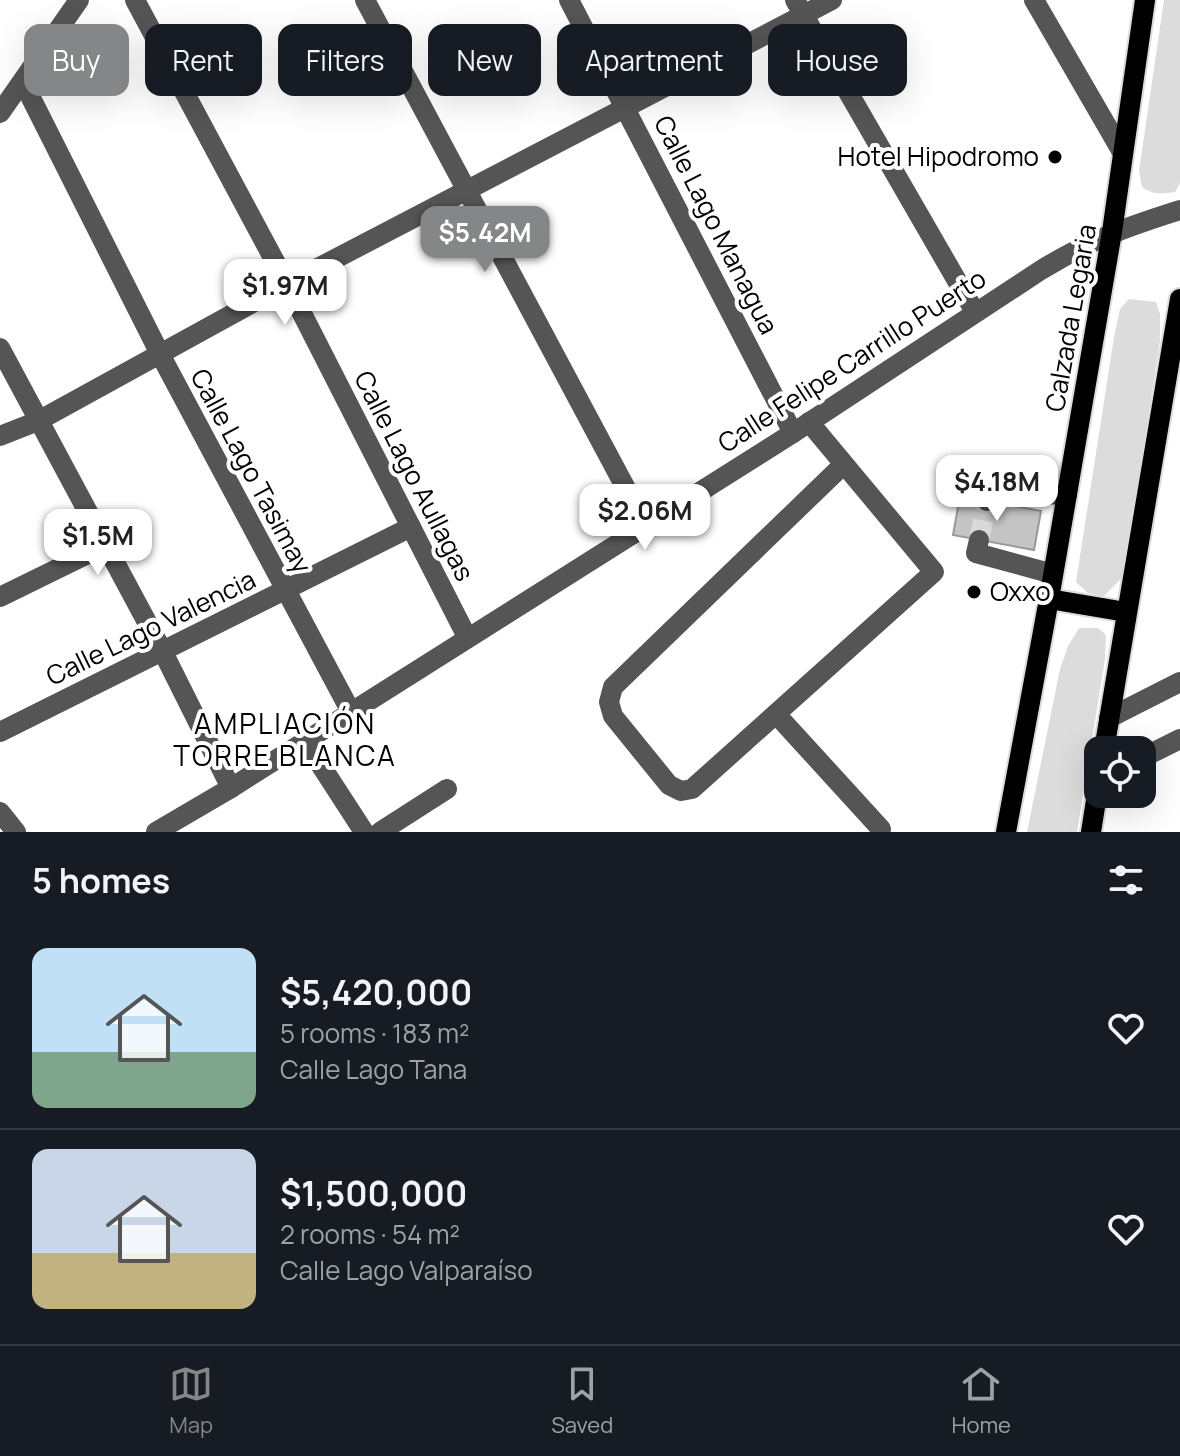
<!DOCTYPE html>
<html lang="en">
<head>
<meta charset="utf-8">
<style>
  :root { --surface:#171b24; --page:#20242c; --text:#f1f3f6; --muted:#9ea1a6; --line:#363941; --accent:#858687 }
  body { margin:0; font-family:Manrope,sans-serif; background:var(--page); color:var(--text); height:100vh; display:flex; flex-direction:column; font-size:30px; white-space:nowrap }
  * { box-sizing:border-box; margin:0 }
  p { font-size:26px; color:var(--muted) }
  .icon { flex:none; width:44px; height:44px; fill:none; stroke:currentColor; stroke-width:2; stroke-linecap:round; stroke-linejoin:round }
  .map { position:relative; height:832px; overflow:hidden }
  .drawer { display:flex; flex-direction:column; background:var(--surface); flex:1 }
  .drawer>* { flex:none }
  .top-card { position:absolute; left:24px; top:24px; width:1132px; height:72px; display:flex; gap:16px }
  .buttons { position:absolute; left:1084px; top:736px; display:grid; gap:16px }
  .buttons a { display:grid; place-items:center; width:72px; height:72px; border-radius:16px; background:var(--surface); box-shadow:0 8px 32px #0002; font-size:40px }
  .price { position:absolute; translate:-50% -68px; padding:0 18px; border-radius:16px; background:#fff; color:#222; font-size:26px; line-height:52px; filter:drop-shadow(0 2px 4px #0008) }
  .price::after { content:''; position:absolute; left:50%; top:48px; width:24px; height:18px; margin-left:-12px; background:inherit; clip-path:polygon(0 0,100% 0,50% 100%) }
  .price.on { background:var(--accent); color:#fff }
  ul { padding:0; list-style:none }
  li { display:flex; align-items:center; gap:24px; height:200px; padding:0 32px }
  li+li { border-top:2px solid var(--line) }
  li span { display:grid; place-items:center; flex:none; width:224px; height:160px; border-radius:16px; color:#555 }
  li>.icon { margin-inline-start:auto }
  span .icon { width:96px; height:96px; fill:#fffc; stroke-width:1 }
  li b { font-size:34px }
  h2 { display:flex; justify-content:space-between; align-items:center; height:96px; padding:0 32px; font-size:34px }
  .chip { padding:0 28px; border-radius:16px; background:var(--surface); box-shadow:0 8px 32px #0002; font-size:28px; line-height:72px }
  .chip.on { background:var(--accent); color:#fff }
  .tab-bar { display:flex; justify-content:space-around; align-items:center; height:112px; border-top:2px solid var(--line); background:var(--surface); font-size:22px; color:var(--muted) }
  .tab-bar a { display:grid; justify-items:center; gap:4px }
  .tab-bar .on { color:var(--accent) }
  .map>svg:first-child { display:block }
</style>
</head>
<body>
<div class="map">
<svg width="1180" height="832" viewBox="0 0 1180 832">
  <rect width="100%" height="100%" fill="#fff"/>
  <g fill="#dcdcdc">
    <path d="M 1164,0 L 1180,0 L 1180,183 L 1175,192 C 1162,194 1153,195 1142,187 L 1139,171 Z"/>
    <path d="M 1129,299 L 1156,302 L 1160,314 L 1160,341 L 1123,577 L 1103,597 L 1088,593 L 1076,582 L 1114,337 L 1120,309 Z"/>
    <path d="M 1079,628 L 1098,628 L 1106,635 L 1105,659 L 1077,832 L 1027,832 L 1060,669 L 1068,646 Z"/>
  </g>
  <path fill="#c4c4c4" stroke="#999" stroke-width="2" d="M 960,496 L 1041,511 L 1034,550 L 953,535 Z"/>
  <g fill="none" stroke-linecap="round" stroke-linejoin="round">
    <path stroke="#d9d9d9" stroke-width="20" stroke-dasharray="20 10" stroke-linecap="butt" d="M 979,540 L 987,501"/>
    <defs>
      <g id="major">
        <path d="M 1049,599 L 1126,612"/>
        <path d="M 1104,750 L 1180,299"/>
        <path d="M 1006,832 L 1049,599 L 1112,232 L 1145,0"/>
        <path d="M 1091,832 L 1098,788"/>
      </g>
    </defs>
    <use href="#major" stroke="#dbdbdb" stroke-width="24"/>
    <g stroke="#555" stroke-width="20">
      <path d="M 135,0 L 287,284 L 467,637"/>
      <path d="M 365,0 L 646,526"/>
      <path d="M 569,0 L 793,433"/>
      <path d="M 795,0 L 975,312"/>
      <path d="M 1034,0 L 1122,152"/>
      <path d="M 23,82 L 160,354 L 351,712"/>
      <path d="M 0,113 L 79,0"/>
      <path d="M 0,348 L 163,652 L 231,788"/>
      <path d="M 809,422 L 934,572 L 692,789 L 681,791 L 669,785 L 613,716 L 609,702 L 613,687 L 843,465"/>
      <path d="M 0,436 L 38,421 L 287,284 L 832,0"/>
      <path d="M 987,501 L 988,492 L 1067,495"/>
      <path d="M 979,540 L 976,553 L 1053,574"/>
      <path d="M 0,597 L 106,545"/>
      <path d="M 776,714 L 881,829"/>
      <path d="M 1109,718 L 1180,682"/>
      <path d="M 0,732 L 411,527"/>
      <path d="M 305,741 L 364,832"/>
      <path d="M 1142,758 L 1180,739"/>
      <path d="M 0,812 L 16,832"/>
      <path d="M 156,832 L 231,788 L 793,433 L 1041,270 C 1090,240 1126,227 1180,210"/>
      <path d="M 380,832 L 447,789"/>
    </g>
    <use href="#major" stroke="#000" stroke-width="20"/>
  </g>
  <g fill="#000" stroke="#fff" stroke-width="3">
    <circle cx="1055" cy="157" r="8"/>
    <circle cx="974" cy="592" r="8"/>
  </g>
  <g text-anchor="middle" stroke-width="8" stroke-linejoin="round" paint-order="stroke">
    <g font-size="26" fill="#000" stroke="#fff" text-anchor="end">
      <text x="1039" y="166">Hotel Hipodromo</text>
      <text x="990" y="601" text-anchor="start">Oxxo</text>
    </g>
    <g font-size="26" fill="#000" stroke="#fff">
      <text transform="translate(716 225) rotate(63)" y="9">Calle Lago Managua</text>
      <text transform="translate(1071 318) rotate(-80)" y="9">Calzada Legaria</text>
      <text transform="translate(852 361) rotate(-33)" y="9">Calle Felipe Carrillo Puerto</text>
      <text transform="translate(251 471) rotate(62)" y="9">Calle Lago Tasimay</text>
      <text transform="translate(414 476) rotate(63)" y="9">Calle Lago Aullagas</text>
      <text transform="translate(151 628) rotate(-26)" y="9">Calle Lago Valencia</text>
    </g>
    <g font-size="28" letter-spacing="2" fill="#000" stroke="#fff">
      <text x="285" y="734">AMPLIACIÓN<tspan x="285" dy="32">TORRE BLANCA</tspan></text>
    </g>
  </g>
</svg>
<div class="buttons">
<a><svg class="icon" aria-label="locate" viewBox="0 0 24 24"><circle cx="12" cy="12" r="6"/><path d="M12 2v4M12 18v4M2 12h4M18 12h4"/></svg></a>
</div>
<b class="price on" style="left:485px;top:274px">$5.42M</b>
<b class="price" style="left:285px;top:327px">$1.97M</b>
<b class="price" style="left:997px;top:523px">$4.18M</b>
<b class="price" style="left:645px;top:552px">$2.06M</b>
<b class="price" style="left:98px;top:577px">$1.5M</b>
<div class="top-card">
<a class="chip on">Buy</a>
<a class="chip">Rent</a>
<a class="chip">Filters</a>
<a class="chip">New</a>
<a class="chip">Apartment</a>
<a class="chip">House</a>
</div>
</div>
<section class="drawer">
<h2>5 homes<svg class="icon" aria-label="filters" viewBox="0 0 24 24"><path d="M4 7h16M4 17h16"/><circle cx="9" cy="7" r="2"/><circle cx="15" cy="17" r="2"/></svg></h2>
<ul>
<li><span style="background:linear-gradient(#bfe0f5 65%,#7fa58c 0)"><svg class="icon" aria-label="home" viewBox="0 0 24 24"><path d="M3 11l9-7 9 7M6 9v11h12V9"/></svg></span><div><b>$5,420,000</b><p>5 rooms · 183 m²</p><p>Calle Lago Tana</p></div><svg class="icon" aria-label="heart" viewBox="0 0 24 24"><path d="M12 20l-8-8c-3-5 5-10 8-4 3-6 11-1 8 4z"/></svg></li>
<li><span style="background:linear-gradient(#c9d6e8 65%,#c2b280 0)"><svg class="icon" aria-label="home" viewBox="0 0 24 24"><path d="M3 11l9-7 9 7M6 9v11h12V9"/></svg></span><div><b>$1,500,000</b><p>2 rooms · 54 m²</p><p>Calle Lago Valparaíso</p></div><svg class="icon" aria-label="heart" viewBox="0 0 24 24"><path d="M12 20l-8-8c-3-5 5-10 8-4 3-6 11-1 8 4z"/></svg></li>
</ul>
</section>
<nav class="tab-bar">
<a class="on"><svg class="icon" aria-label="map" viewBox="0 0 24 24"><path d="M3 6l6-2 6 2 6-2v14l-6 2-6-2-6 2zM9 4v14M15 6v14"/></svg>Map</a>
<a><svg class="icon" aria-label="saved" viewBox="0 0 24 24"><path d="M7 4h10v16l-5-4-5 4z"/></svg>Saved</a>
<a><svg class="icon" aria-label="home" viewBox="0 0 24 24"><path d="M3 11l9-7 9 7M6 9v11h12V9"/></svg>Home</a>
</nav>
</body>
</html>
